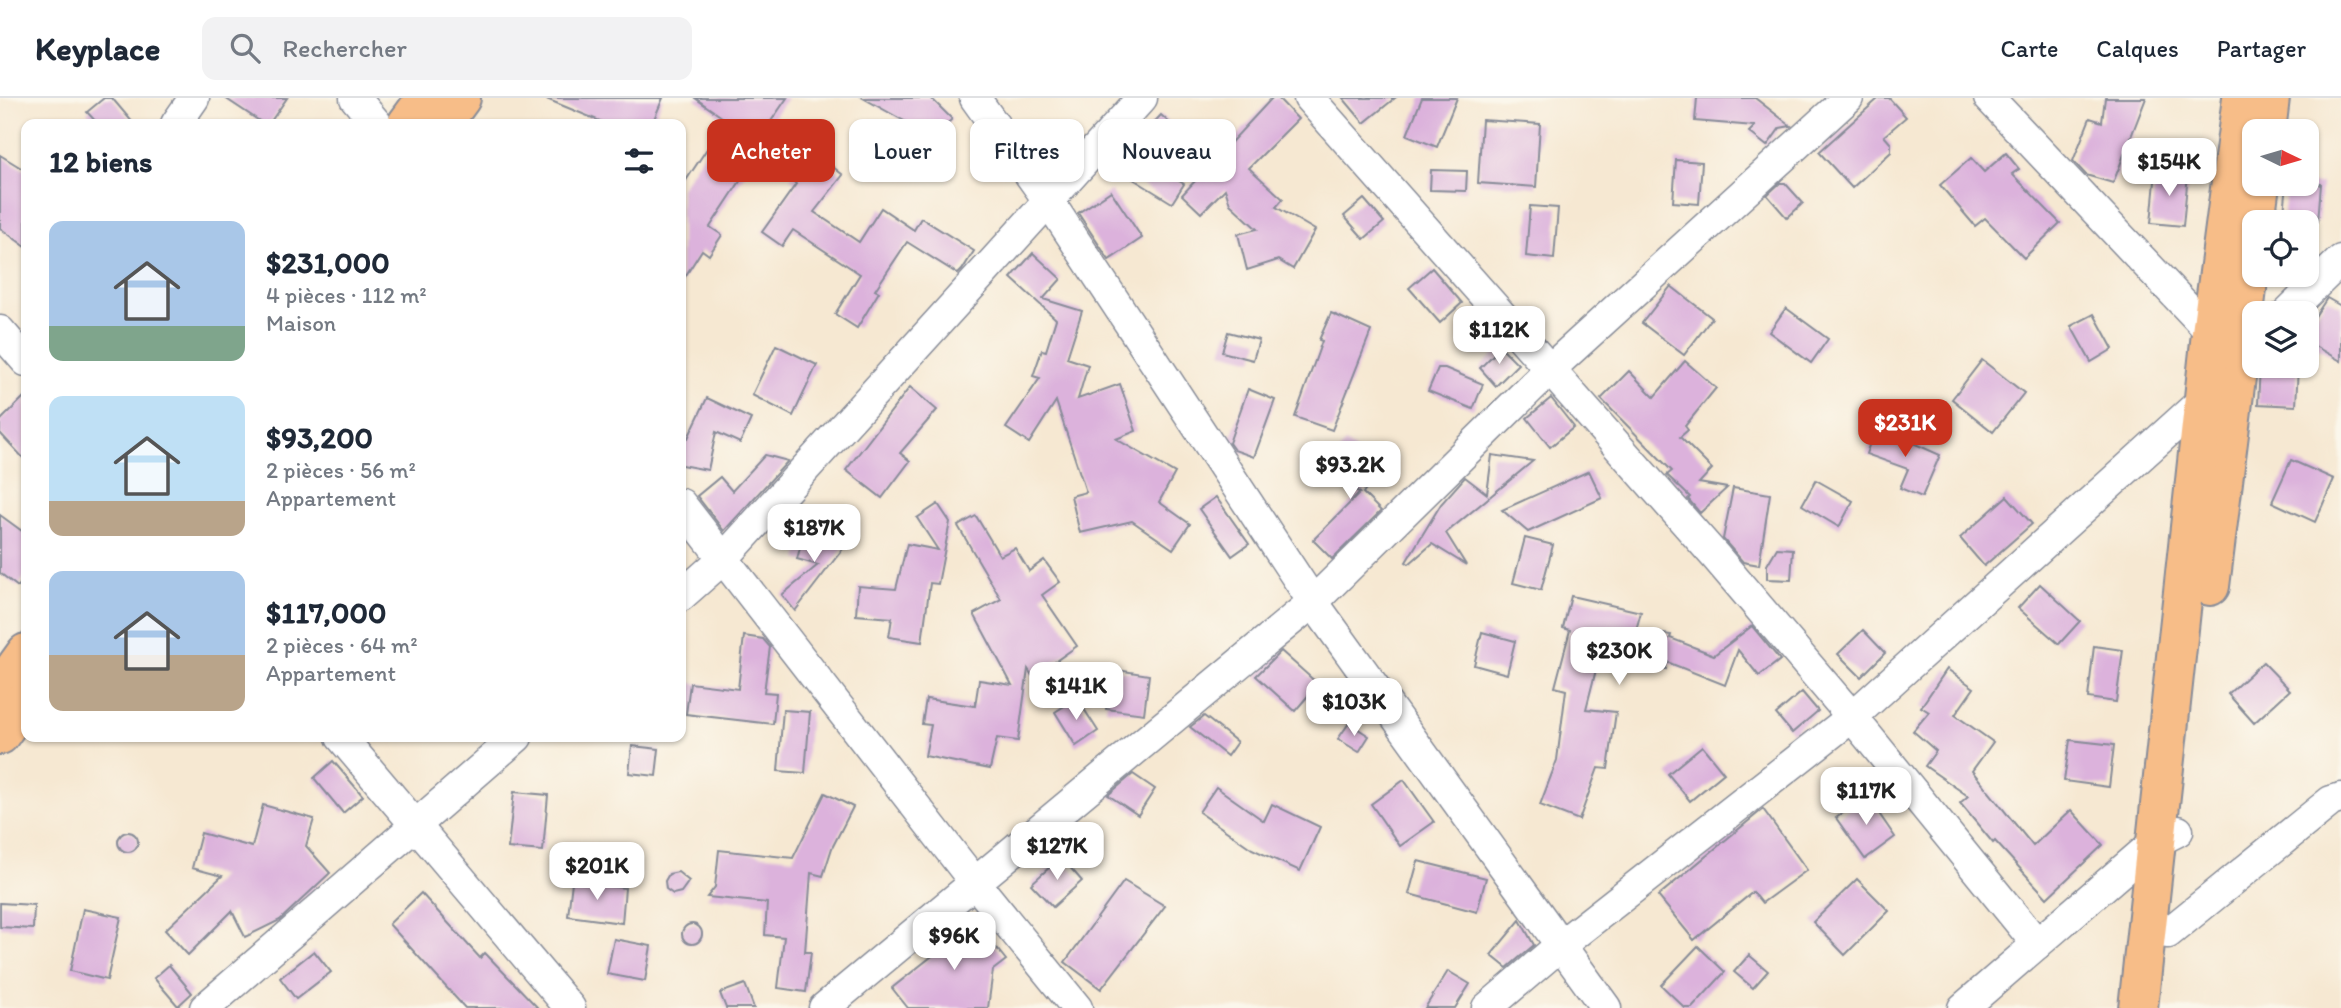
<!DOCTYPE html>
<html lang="fr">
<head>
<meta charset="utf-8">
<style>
  :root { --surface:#fff; --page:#f2f2f3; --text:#1f2937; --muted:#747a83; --line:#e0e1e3; --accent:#c8321e }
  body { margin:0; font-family:Itim,sans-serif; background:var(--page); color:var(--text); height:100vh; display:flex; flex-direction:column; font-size:26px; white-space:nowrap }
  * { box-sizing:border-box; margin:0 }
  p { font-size:23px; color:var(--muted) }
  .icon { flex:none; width:38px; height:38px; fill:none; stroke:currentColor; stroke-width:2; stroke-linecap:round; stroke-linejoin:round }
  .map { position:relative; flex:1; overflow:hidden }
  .side { position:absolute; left:21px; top:21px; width:665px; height:623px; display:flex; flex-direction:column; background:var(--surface); border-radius:14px; box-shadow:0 2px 5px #0004 }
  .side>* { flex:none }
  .top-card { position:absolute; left:707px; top:21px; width:665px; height:63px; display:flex; gap:14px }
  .needle { width:46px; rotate:95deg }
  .fabs { position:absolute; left:2242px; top:21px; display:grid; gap:14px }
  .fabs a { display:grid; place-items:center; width:77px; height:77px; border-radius:14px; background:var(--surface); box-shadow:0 2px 5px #0004; font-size:35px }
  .price { position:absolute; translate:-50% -60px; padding:0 16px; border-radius:14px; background:#fff; color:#222; font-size:23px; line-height:46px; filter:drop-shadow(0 2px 4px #0008) }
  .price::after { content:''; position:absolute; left:50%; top:42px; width:21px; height:16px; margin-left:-10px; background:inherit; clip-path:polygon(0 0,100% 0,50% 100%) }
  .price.active { background:var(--accent); color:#fff }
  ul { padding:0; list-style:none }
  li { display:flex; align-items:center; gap:21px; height:175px; padding:0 28px }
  li span { display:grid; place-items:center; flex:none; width:196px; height:140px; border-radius:14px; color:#555 }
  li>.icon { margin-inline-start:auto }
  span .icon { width:84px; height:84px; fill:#fffc; stroke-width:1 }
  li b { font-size:30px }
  h2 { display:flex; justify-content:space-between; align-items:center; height:84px; padding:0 28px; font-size:30px }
  .pill { padding:0 24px; border-radius:14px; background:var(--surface); box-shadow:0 2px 5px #0004; font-size:24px; line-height:63px }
  .pill.active { background:var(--accent); color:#fff }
  header { display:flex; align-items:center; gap:42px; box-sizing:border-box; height:98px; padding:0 35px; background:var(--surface); border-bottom:2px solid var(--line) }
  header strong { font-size:33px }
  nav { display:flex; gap:38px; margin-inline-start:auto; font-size:24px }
  .search { width:490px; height:63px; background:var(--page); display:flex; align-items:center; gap:18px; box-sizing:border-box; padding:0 24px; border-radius:14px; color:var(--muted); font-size:26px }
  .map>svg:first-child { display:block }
</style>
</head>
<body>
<header>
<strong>Keyplace</strong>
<div class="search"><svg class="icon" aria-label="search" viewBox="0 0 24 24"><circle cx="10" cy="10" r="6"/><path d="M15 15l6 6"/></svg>Rechercher</div>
<nav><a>Carte</a><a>Calques</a><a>Partager</a></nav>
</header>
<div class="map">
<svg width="2341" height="910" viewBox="0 0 2341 910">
  <rect width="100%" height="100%" fill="#fbf7ec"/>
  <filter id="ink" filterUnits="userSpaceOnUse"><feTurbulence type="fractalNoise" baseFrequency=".0143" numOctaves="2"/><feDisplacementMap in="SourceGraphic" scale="14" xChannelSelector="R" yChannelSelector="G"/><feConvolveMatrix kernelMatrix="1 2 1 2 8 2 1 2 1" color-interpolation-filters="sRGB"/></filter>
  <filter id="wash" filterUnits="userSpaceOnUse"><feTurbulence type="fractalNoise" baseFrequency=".00686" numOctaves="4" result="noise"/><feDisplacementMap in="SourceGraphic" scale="28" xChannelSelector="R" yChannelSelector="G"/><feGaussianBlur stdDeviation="1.57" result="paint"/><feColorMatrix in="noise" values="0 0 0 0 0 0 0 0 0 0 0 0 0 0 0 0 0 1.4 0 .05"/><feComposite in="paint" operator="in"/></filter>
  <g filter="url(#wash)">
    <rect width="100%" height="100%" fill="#f6e8d2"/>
    <g id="blocks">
      <g fill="#dcb2dc">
        <path d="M 104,0 L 112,0 L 134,26 L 98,26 L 87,14 Z"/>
        <path d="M 225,0 L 287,0 L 269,26 L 264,26 Z"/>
        <path d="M 544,0 L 663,0 L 652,26 L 607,26 Z"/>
        <path d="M 695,0 L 787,0 L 747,58 L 754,62 L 710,129 L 722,137 L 709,157 L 702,152 L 681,185 L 681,90 L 726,22 Z"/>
        <path d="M 863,0 L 931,0 L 952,21 L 925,48 L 911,34 L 915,29 Z"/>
        <path d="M 1272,0 L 1278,0 L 1298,21 L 1249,70 L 1283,101 L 1276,109 L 1315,132 L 1293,171 L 1278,162 L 1247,172 L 1238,136 L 1257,131 L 1230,106 L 1225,91 L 1201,115 L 1182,97 Z"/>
        <path d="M 1343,0 L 1395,0 L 1364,25 Z"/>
        <path d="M 1422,0 L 1457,0 L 1437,49 L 1407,37 Z"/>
        <path d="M 1697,0 L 1755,0 L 1791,28 L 1780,30 L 1767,48 L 1749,34 L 1755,28 L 1695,23 Z"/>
        <path d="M 1879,0 L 1889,0 L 1906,19 L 1884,38 L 1891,46 L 1891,54 L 1852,90 L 1819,54 Z"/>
        <path d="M 2105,0 L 2146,0 L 2113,85 L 2086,77 L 2073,63 L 2090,20 L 2102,24 Z"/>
        <path d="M 1161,17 L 1183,37 L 1156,69 L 1184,86 L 1172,105 L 1117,71 L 1128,52 Z"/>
        <path d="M 1482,22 L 1540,26 L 1536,89 L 1478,85 Z"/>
        <path d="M 812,52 L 843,77 L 814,114 L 859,144 L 881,110 L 914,132 L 921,120 L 974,153 L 962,172 L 958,176 L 907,144 L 875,192 L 879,194 L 857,230 L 835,216 L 860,176 L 793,132 L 782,148 L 762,134 L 796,86 L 790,80 Z"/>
        <path d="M 2006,55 L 2019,71 L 2012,76 L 2060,125 L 2024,160 L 1985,120 L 1975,128 L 1940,87 L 1971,60 L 1984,74 Z"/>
        <path d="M 0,57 L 26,73 L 26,149 L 0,130 Z"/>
        <path d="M 1676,62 L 1702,64 L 1699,106 L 1673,104 Z"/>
        <path d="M 1431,72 L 1467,73 L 1466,93 L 1430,92 Z"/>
        <path d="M 2156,73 L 2188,76 L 2183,128 L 2151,125 Z"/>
        <path d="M 1780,85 L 1785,85 L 1803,105 L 1787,120 L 1767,97 Z"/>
        <path d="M 2287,86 L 2321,86 L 2318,124 L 2283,124 Z"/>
        <path d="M 1111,93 L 1142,140 L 1109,162 L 1078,115 Z"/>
        <path d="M 1364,101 L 1384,124 L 1364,141 L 1344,118 Z"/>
        <path d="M 1530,108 L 1558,110 L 1554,161 L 1526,158 Z"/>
        <path d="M 1033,155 L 1061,181 L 1043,201 L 1082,213 L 1067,260 L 1088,267 L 1078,301 L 1120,286 L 1136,333 L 1116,341 L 1175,375 L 1159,404 L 1190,426 L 1173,451 L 1132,423 L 1080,435 L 1071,398 L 1086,394 L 1056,303 L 1029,345 L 1006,330 L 1040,280 L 1033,278 L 1042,252 L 1046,253 L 1056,221 L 1011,180 Z"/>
        <path d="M 1432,170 L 1462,205 L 1440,225 L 1409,190 Z"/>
        <path d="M 1671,188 L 1712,220 L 1684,257 L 1642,225 Z"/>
        <path d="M 2327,200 L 2341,208 L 2341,263 L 2306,243 L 2306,232 Z"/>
        <path d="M 1786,210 L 1828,241 L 1811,265 L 1769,234 Z"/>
        <path d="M 1331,215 L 1371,233 L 1332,332 L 1295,319 L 1322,243 L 1319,242 Z"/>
        <path d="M 2094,216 L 2113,251 L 2091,264 L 2071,228 Z"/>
        <path d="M 1228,234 L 1259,242 L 1253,262 L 1222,254 Z"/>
        <path d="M 776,247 L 817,267 L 793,318 L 752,297 Z"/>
        <path d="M 1501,249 L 1518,266 L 1496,288 L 1480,270 Z"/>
        <path d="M 1982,262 L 2024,295 L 1993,334 L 1952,301 Z"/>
        <path d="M 1685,263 L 1716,290 L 1685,328 L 1688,332 L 1680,339 L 1712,371 L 1699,385 L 1727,390 L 1700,415 L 1688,401 L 1690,399 L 1667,377 L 1672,373 L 1601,301 L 1629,273 L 1654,299 Z"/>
        <path d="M 2260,268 L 2298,268 L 2296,308 L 2258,306 Z"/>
        <path d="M 1438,270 L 1445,270 L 1483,286 L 1473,311 L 1428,293 Z"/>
        <path d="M 910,289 L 937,312 L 900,355 L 910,363 L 882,400 L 846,372 Z"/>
        <path d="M 1248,291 L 1275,302 L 1254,359 L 1234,352 L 1229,345 Z"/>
        <path d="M 26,297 L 26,363 L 0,335 L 0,323 Z"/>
        <path d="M 707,300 L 751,321 L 740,345 L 716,334 L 708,372 L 681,367 L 681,338 L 688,340 Z"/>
        <path d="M 1551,300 L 1574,329 L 1550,349 L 1527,320 Z"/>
        <path d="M 1876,328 L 1907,339 L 1906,342 L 1940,357 L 1922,399 L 1900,390 L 1908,371 L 1866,356 Z"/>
        <path d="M 1345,345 L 1380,369 L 1363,395 L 1381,413 L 1332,461 L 1313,442 L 1360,395 L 1327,372 Z"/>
        <path d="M 765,357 L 788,363 L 724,433 L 697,398 L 720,379 L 732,393 Z"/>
        <path d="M 1492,357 L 1533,363 L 1446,435 L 1466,467 L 1432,446 L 1409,466 L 1406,464 L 1441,406 L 1465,379 L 1487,396 Z"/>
        <path d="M 2291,362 L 2334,381 L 2315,424 L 2272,404 Z"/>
        <path d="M 1589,373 L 1602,400 L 1528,434 L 1502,412 Z"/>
        <path d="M 1816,382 L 1853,403 L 1839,429 L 1802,407 Z"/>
        <path d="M 1733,390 L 1770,396 L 1759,467 L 1743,464 L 1723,441 Z"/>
        <path d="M 2007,398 L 2032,426 L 1984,468 L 1960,440 Z"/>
        <path d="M 1216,399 L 1249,446 L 1232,458 L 1199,411 Z"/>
        <path d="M 938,406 L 950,424 L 938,486 L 930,485 L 922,544 L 889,539 L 892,520 L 856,517 L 858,488 L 896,491 L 907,446 L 938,452 L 917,420 Z"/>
        <path d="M 0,417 L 26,436 L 26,477 L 18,489 L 0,475 Z"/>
        <path d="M 976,418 L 1000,458 L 1015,450 L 1029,473 L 1044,462 L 1060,484 L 1042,497 L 1077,548 L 1033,579 L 1028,571 L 1018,643 L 997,640 L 990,671 L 925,658 L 931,627 L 922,626 L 926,601 L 975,608 L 979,582 L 1012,587 L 974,516 L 1001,501 L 958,428 Z"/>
        <path d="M 805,432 L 848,444 L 795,513 L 782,497 L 818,467 L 797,461 Z"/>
        <path d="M 1525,440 L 1553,447 L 1541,492 L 1513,485 Z"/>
        <path d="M 1777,450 L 1793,451 L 1791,482 L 1767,481 L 1767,467 Z"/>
        <path d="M 2040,486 L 2080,523 L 2059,546 L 2018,510 Z"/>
        <path d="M 1571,498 L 1641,514 L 1636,532 L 1671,537 L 1670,540 L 1714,557 L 1752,528 L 1780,562 L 1759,578 L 1738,552 L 1725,587 L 1667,564 L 1666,571 L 1599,560 L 1586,611 L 1616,614 L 1608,671 L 1598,670 L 1579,722 L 1540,707 L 1557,662 L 1566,592 L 1555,589 L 1570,532 L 1563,530 Z"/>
        <path d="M 1863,532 L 1885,555 L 1861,579 L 1838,556 Z"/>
        <path d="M 1482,534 L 1515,543 L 1507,576 L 1474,567 Z"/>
        <path d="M 744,538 L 763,541 L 770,549 L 764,594 L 776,595 L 773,626 L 686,616 L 690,585 L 738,591 Z"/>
        <path d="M 2094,548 L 2123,552 L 2116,604 L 2088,600 Z"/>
        <path d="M 1281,553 L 1318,586 L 1295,613 L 1256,578 Z"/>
        <path d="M 2263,564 L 2290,592 L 2254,625 L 2228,596 Z"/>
        <path d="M 1111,571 L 1149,577 L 1144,616 L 1106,611 Z"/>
        <path d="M 1947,571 L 1974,590 L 1955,617 L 1993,644 L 1972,673 L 2033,748 L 2071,712 L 2103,747 L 2047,800 L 1995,743 L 1993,745 L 1960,705 L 1968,698 L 1925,668 L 1936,653 L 1913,633 L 1929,614 L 1921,609 Z"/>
        <path d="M 1802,594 L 1818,613 L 1792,635 L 1776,616 Z"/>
        <path d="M 1077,600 L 1098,633 L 1076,648 L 1055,614 Z"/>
        <path d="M 783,612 L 810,614 L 805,675 L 778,673 Z"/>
        <path d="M 1204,618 L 1237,644 L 1227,658 L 1190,629 Z"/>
        <path d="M 1349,625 L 1369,638 L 1359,654 L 1338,641 Z"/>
        <path d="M 2070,642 L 2114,647 L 2109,689 L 2064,683 Z"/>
        <path d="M 632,648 L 659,651 L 656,678 L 629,675 Z"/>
        <path d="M 1702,648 L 1724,675 L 1690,703 L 1668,676 Z"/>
        <path d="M 333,663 L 363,698 L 343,715 L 314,680 Z"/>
        <path d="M 1133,676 L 1155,691 L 1138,717 L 1108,697 Z"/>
        <path d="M 1404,682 L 1434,724 L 1400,748 L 1371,706 Z"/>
        <path d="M 1216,689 L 1264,723 L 1272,706 L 1320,729 L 1300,773 L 1252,751 L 1199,714 Z"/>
        <path d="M 514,694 L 548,697 L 543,753 L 508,750 Z"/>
        <path d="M 825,695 L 853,709 L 832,750 L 823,778 L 811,775 L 805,854 L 811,854 L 806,894 L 778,890 L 784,839 L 765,837 L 767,805 L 707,799 L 715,789 L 719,752 L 793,760 Z"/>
        <path d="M 1867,698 L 1895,739 L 1865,761 L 1836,720 Z"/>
        <path d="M 263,707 L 314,721 L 306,748 L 330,775 L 280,822 L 245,839 L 232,813 L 188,857 L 165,832 L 222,778 L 192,770 L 201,735 L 252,749 Z"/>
        <path d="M 1763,711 L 1807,772 L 1762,805 L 1753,794 L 1694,842 L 1658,798 Z"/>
        <circle cx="128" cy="744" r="10"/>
        <path d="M 1061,759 L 1082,783 L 1053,809 L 1031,786 Z"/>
        <path d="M 1418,763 L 1486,780 L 1477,814 L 1409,796 Z"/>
        <path d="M 678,774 L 689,783 L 681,794 L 673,796 L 666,791 L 665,783 L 669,776 Z"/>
        <path d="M 1857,781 L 1889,813 L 1845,857 L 1813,824 Z"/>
        <path d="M 1124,783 L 1165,808 L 1101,891 L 1065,864 Z"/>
        <path d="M 572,784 L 625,790 L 622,825 L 568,818 Z"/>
        <path d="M 421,795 L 480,860 L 485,855 L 538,910 L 465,910 L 389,826 Z"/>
        <path d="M 0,805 L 34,807 L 33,831 L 0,829 Z"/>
        <path d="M 83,811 L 121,819 L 107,882 L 70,873 Z"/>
        <path d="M 970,817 L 1006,862 L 993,872 L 988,910 L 908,910 L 892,890 L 946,847 L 941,840 Z"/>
        <path d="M 1520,822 L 1534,847 L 1507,870 L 1491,857 Z"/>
        <circle cx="692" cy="836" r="10"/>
        <path d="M 614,841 L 651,848 L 645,883 L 607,876 Z"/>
        <path d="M 1698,848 L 1725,874 L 1692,910 L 1685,910 L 1661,887 Z"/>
        <path d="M 314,853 L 331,874 L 296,901 L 280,880 Z"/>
        <path d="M 1749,857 L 1768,873 L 1753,890 L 1734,874 Z"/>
        <path d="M 169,867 L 192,895 L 178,908 L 154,880 Z"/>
        <path d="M 1448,873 L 1470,886 L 1455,910 L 1425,910 Z"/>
        <path d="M 745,886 L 754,910 L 726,910 L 720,895 Z"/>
      </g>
    </g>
  </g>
  <g filter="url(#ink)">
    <use href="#blocks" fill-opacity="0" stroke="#888c98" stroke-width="2"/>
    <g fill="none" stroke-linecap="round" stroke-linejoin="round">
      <defs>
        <g id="minor">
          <path d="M 355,0 L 377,26"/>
          <path d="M 975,0 L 1048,102 L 1313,504 L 1606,910"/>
          <path d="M 1309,0 L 1716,459 L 1852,619 L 2037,846"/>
          <path d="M 1989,0 L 2221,245"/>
          <path d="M 176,26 L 194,0"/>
          <path d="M 2287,215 L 2341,162"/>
          <path d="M 0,233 L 26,263"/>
          <path d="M 681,406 L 976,786 L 1077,910"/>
          <path d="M 681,498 L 724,460 L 1142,0"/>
          <path d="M 341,639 L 570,910"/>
          <path d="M 2168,835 L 2331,703 L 2341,700"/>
          <path d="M 205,910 L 517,639"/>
          <path d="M 824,910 L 1313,504 L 1548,273 L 1848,0"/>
          <path d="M 1487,910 L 1562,846 L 1852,619 L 2212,294"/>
          <path d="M 1963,910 L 2154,745 L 2178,733"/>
        </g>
        <g id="major">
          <path d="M 407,26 L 426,0"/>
          <path d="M 442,26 L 461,0"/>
          <path d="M 0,591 L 26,555"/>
          <path d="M 0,637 L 26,600"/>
        </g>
        <g id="highway">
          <path d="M 2266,33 L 2270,0"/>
          <path d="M 2255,124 L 2260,86"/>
          <path d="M 2210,488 L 2254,135"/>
          <path d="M 2138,910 L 2211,235 L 2242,0"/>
        </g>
      </defs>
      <use href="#minor" stroke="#888c98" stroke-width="33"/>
      <use href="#major" stroke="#888c98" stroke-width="42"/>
      <use href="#highway" stroke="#888c98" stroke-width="42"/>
      <use href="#minor" stroke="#fff" stroke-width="30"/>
      <use href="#major" stroke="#f7bd88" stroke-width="38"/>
      <use href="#highway" stroke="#f7bd88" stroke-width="38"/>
    </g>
  </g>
</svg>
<div class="fabs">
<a><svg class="needle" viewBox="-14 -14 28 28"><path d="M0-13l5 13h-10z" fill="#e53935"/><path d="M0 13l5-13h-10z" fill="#747a83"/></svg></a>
<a><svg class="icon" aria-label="locate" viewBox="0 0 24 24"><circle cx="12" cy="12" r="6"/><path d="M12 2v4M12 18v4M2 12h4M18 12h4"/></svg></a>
<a><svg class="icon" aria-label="layers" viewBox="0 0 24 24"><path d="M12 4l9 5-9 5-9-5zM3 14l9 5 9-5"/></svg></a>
</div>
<b class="price" style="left:2169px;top:100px">$154K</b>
<b class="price" style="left:1499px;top:268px">$112K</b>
<b class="price active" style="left:1905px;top:361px">$231K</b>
<b class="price" style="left:1350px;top:403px">$93.2K</b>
<b class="price" style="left:814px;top:466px">$187K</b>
<b class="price" style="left:1619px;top:589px">$230K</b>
<b class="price" style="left:1076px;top:624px">$141K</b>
<b class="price" style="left:1354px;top:640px">$103K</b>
<b class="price" style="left:1866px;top:729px">$117K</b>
<b class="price" style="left:1057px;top:784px">$127K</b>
<b class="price" style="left:597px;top:804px">$201K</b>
<b class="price" style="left:954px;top:874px">$96K</b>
<div class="top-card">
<a class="pill active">Acheter</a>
<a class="pill">Louer</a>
<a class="pill">Filtres</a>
<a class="pill">Nouveau</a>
</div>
<section class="side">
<h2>12 biens<svg class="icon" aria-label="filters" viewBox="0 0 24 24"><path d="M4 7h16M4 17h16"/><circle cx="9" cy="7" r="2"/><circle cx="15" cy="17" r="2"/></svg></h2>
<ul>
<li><span style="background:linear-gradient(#a9c7e8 75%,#7fa58c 0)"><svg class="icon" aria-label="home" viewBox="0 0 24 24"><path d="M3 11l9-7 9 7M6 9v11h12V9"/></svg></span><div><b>$231,000</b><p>4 pièces · 112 m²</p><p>Maison</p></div></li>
<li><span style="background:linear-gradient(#bfe0f5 75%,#b9a48a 0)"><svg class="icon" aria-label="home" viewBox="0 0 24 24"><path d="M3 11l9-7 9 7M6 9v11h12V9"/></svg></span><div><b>$93,200</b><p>2 pièces · 56 m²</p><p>Appartement</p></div></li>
<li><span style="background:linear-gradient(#a9c7e8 60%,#b9a48a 0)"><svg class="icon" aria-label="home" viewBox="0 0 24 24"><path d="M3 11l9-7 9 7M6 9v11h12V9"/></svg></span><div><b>$117,000</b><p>2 pièces · 64 m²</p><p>Appartement</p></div></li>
</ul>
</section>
</div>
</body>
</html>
